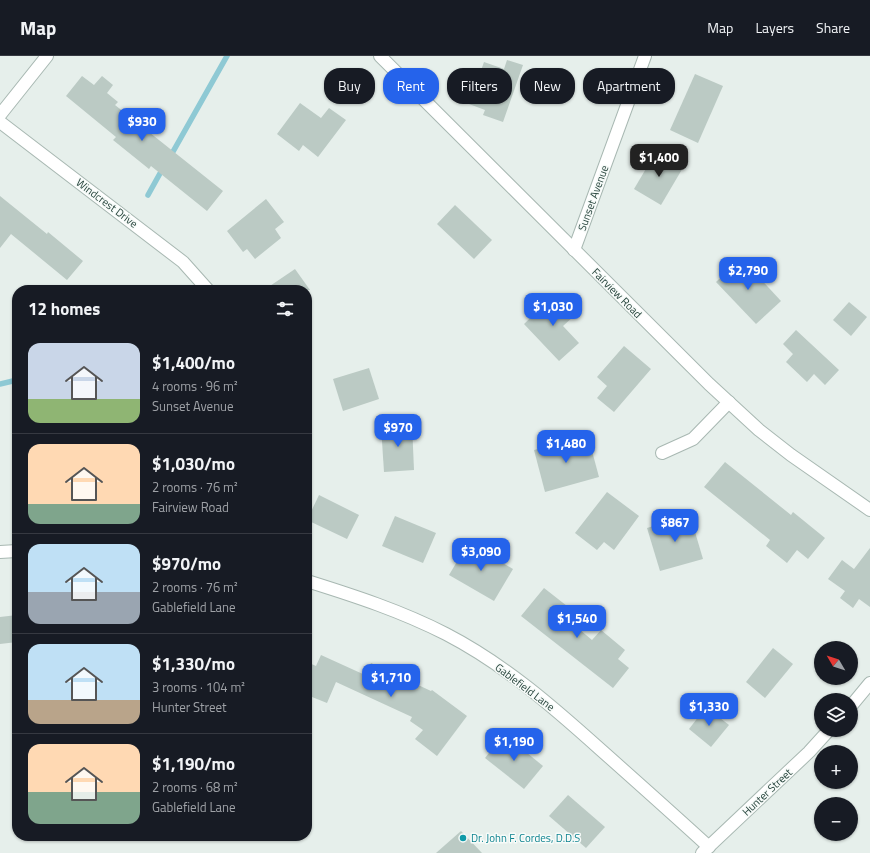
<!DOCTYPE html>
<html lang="en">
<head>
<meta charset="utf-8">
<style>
  :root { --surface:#171b24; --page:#242831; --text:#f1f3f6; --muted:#9ea1a6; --line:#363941; --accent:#2563eb }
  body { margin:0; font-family:"Titillium Web",sans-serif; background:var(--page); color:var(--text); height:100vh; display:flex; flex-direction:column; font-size:15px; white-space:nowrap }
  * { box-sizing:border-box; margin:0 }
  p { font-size:13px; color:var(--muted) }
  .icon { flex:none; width:22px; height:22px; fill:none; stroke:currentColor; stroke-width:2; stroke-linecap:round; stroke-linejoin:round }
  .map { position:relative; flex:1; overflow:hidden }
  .panel { position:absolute; left:12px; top:229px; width:300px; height:556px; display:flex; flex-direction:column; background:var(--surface); border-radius:16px; box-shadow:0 1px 3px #0004 }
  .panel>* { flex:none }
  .hud { position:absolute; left:324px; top:12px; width:380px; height:36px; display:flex; gap:8px }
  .needle { width:26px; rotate:309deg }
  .controls { position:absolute; left:814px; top:585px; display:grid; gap:8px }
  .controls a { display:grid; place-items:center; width:44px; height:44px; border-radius:50%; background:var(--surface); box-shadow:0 1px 3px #0004; font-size:20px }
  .price { position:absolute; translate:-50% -34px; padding:0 9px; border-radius:8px; background:var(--accent); color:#fff; font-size:13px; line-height:26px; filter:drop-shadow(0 1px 2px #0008) }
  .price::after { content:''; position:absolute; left:50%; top:24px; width:12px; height:9px; margin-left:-6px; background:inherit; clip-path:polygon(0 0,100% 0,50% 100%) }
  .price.on { background:#222; color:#fff }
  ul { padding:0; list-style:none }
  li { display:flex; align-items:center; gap:12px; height:100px; padding:0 16px }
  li+li { border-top:1px solid var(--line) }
  li span { display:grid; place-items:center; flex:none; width:112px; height:80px; border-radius:12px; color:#555 }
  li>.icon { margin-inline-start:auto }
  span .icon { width:48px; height:48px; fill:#fffc; stroke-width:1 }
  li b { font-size:17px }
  h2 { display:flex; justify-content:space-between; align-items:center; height:48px; padding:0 16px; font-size:17px }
  .chip { padding:0 14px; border-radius:16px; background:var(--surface); box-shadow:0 1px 3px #0004; font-size:14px; line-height:36px }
  .chip.on { background:var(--accent); color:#fff }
  header { display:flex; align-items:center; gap:24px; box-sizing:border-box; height:56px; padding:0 20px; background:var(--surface); border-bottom:1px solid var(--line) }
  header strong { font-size:19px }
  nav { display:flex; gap:22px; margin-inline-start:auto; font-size:14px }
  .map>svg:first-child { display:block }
</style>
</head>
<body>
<header>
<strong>Map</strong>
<nav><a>Map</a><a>Layers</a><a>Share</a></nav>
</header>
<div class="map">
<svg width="870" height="797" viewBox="0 0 870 797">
  <rect width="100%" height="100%" fill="#e6efeb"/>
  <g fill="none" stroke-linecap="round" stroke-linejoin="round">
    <g stroke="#8ec9d4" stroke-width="5.5">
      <path d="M 170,101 L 227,0"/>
      <path d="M 148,139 L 163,112"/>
      <path d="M 0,328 L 17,324"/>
    </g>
  </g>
  <g fill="#bbcac4">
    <path d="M 507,4 L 523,9 L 503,66 L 483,59 L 485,54 L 469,48 L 484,6 L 504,13 Z"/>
    <path d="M 695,18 L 723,30 L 698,87 L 670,74 Z"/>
    <path d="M 82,20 L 94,29 L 102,20 L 113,29 L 107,37 L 118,46 L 115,49 L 223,135 L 207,155 L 151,110 L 149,113 L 113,84 L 116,81 L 66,40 Z"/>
    <path d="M 300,47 L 321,62 L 329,52 L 346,64 L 318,101 L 303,89 L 299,95 L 277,78 Z"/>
    <path d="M 657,94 L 684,110 L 661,149 L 634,133 Z"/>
    <path d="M 0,140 L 47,178 L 48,176 L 83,205 L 67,224 L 11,178 L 0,192 Z"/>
    <path d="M 266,143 L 284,166 L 275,173 L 281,182 L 255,203 L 247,193 L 243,196 L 227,175 Z"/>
    <path d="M 455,149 L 492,184 L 474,203 L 437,168 Z"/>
    <path d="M 741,202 L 781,245 L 756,268 L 716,226 Z"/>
    <path d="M 295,213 L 310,234 L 264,234 Z"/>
    <path d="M 555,238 L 575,259 L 563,270 L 579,287 L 559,305 L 524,268 Z"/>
    <path d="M 849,246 L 867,261 L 851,280 L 833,264 Z"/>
    <path d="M 796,274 L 839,314 L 825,329 L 814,318 L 807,326 L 786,306 L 793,298 L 783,288 Z"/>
    <path d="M 624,290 L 651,313 L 614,356 L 597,342 L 607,330 L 597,321 Z"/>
    <path d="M 369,312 L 379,343 L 343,355 L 333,323 Z"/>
    <path d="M 412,368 L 414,414 L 384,416 L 381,370 Z"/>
    <path d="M 588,380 L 599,421 L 545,436 L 534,394 Z"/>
    <path d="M 725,406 L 791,459 L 793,456 L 825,482 L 808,503 L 797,494 L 787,507 L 766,490 L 770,484 L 704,431 Z"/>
    <path d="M 607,436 L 639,460 L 614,494 L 604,486 L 597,494 L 575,477 Z"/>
    <path d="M 319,439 L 359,459 L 347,483 L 307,464 Z"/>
    <path d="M 690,459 L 703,503 L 660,515 L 647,472 Z"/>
    <path d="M 395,460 L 436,477 L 423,507 L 382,490 Z"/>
    <path d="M 468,487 L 513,513 L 494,545 L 449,519 Z"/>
    <path d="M 870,492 L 870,551 L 859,543 L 853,552 L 840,542 L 845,535 L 828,523 L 842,504 L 854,513 Z"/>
    <path d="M 544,532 L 567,550 L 561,558 L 592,584 L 601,574 L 625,594 L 618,603 L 629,612 L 613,632 L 521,560 Z"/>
    <path d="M 17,559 L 17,586 L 0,588 L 0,561 Z"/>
    <path d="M 773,592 L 793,608 L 765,642 L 746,626 Z"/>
    <path d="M 321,599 L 365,619 L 371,607 L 431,635 L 432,634 L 467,660 L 437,700 L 415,683 L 423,674 L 410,665 L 412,661 L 336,626 L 327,647 L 307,639 L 307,606 L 316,610 Z"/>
    <path d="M 706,651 L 729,669 L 711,691 L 689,673 Z"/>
    <path d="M 504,678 L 543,710 L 524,733 L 485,702 Z"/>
    <path d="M 568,739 L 605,771 L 586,792 L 549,760 Z"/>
    <path d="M 461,775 L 482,797 L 436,797 Z"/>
  </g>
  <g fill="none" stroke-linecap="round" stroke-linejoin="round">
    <defs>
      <g id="minor">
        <path d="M 380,0 L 709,328 L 759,374 L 791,399 L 870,454"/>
        <path d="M 0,59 L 47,0"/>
        <path d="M 0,66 L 183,206 L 208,234"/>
        <path d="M 574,194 L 645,0"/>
        <path d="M 662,397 L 693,383 L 729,346"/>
        <path d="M 0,496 L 17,495"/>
        <path d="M 307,525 C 355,540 401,555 446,578 C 504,608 552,650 601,694 C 637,726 673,758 709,791"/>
        <path d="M 851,650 L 870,627"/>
        <path d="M 702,797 L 809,696 L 829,674"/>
      </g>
    </defs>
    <use href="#minor" stroke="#a8b8b2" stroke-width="14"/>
    <use href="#minor" stroke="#fff" stroke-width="12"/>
  </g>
  <circle fill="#0f9aa8" stroke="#f7fbf9" stroke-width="1.5" cx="463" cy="782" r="4"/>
  <g text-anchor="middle" stroke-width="3" stroke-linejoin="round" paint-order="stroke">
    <g font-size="11" fill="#24423a" stroke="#f7fbf9">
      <text transform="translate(593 142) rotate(-70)" y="4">Sunset Avenue</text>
      <text transform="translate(107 147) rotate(37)" y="4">Windcrest Drive</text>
      <text transform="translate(617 237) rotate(45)" y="4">Fairview Road</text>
      <text transform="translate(525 631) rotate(37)" y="4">Gablefield Lane</text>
      <text transform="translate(767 736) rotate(-43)" y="4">Hunter Street</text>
    </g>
    <g font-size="11" fill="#0d838f" stroke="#f7fbf9" text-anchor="start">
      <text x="471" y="786">Dr. John F. Cordes, D.D.S</text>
    </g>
  </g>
</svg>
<div class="controls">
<a><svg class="needle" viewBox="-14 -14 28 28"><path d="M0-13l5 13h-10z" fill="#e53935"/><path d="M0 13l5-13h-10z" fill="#9ea1a6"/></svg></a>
<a><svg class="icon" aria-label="layers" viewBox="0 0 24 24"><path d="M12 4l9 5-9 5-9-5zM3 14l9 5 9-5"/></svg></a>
<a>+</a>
<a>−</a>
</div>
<b class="price" style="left:142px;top:86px">$930</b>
<b class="price on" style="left:659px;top:122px">$1,400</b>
<b class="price" style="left:748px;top:235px">$2,790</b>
<b class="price" style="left:553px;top:271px">$1,030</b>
<b class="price" style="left:398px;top:392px">$970</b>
<b class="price" style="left:566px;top:408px">$1,480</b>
<b class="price" style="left:675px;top:487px">$867</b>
<b class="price" style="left:481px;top:516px">$3,090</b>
<b class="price" style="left:577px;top:583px">$1,540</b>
<b class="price" style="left:391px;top:642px">$1,710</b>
<b class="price" style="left:709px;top:671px">$1,330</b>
<b class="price" style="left:514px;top:706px">$1,190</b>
<div class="hud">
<a class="chip">Buy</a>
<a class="chip on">Rent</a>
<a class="chip">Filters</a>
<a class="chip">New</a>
<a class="chip">Apartment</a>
</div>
<section class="panel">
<h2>12 homes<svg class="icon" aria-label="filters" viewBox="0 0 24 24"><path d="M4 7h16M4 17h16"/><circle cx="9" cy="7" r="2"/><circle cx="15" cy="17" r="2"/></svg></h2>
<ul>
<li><span style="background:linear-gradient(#c9d6e8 70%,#8fb573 0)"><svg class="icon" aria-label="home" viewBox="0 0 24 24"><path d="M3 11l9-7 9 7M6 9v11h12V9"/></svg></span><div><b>$1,400/mo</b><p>4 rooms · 96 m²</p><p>Sunset Avenue</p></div></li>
<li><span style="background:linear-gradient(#ffd9b3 75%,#7fa58c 0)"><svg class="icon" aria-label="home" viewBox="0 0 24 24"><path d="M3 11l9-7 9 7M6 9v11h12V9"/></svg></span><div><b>$1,030/mo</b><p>2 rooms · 76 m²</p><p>Fairview Road</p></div></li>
<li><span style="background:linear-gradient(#bfe0f5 60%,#9aa5b1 0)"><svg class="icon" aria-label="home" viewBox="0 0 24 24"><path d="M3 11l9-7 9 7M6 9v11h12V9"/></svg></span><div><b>$970/mo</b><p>2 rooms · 76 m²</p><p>Gablefield Lane</p></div></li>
<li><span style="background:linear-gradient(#bfe0f5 70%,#b9a48a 0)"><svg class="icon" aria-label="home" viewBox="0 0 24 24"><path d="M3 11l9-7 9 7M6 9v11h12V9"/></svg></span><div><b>$1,330/mo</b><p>3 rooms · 104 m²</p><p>Hunter Street</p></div></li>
<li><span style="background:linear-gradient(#ffd9b3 60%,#7fa58c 0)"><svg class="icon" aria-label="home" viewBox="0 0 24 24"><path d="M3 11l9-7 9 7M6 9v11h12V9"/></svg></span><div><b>$1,190/mo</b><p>2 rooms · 68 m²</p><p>Gablefield Lane</p></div></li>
</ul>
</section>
</div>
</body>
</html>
